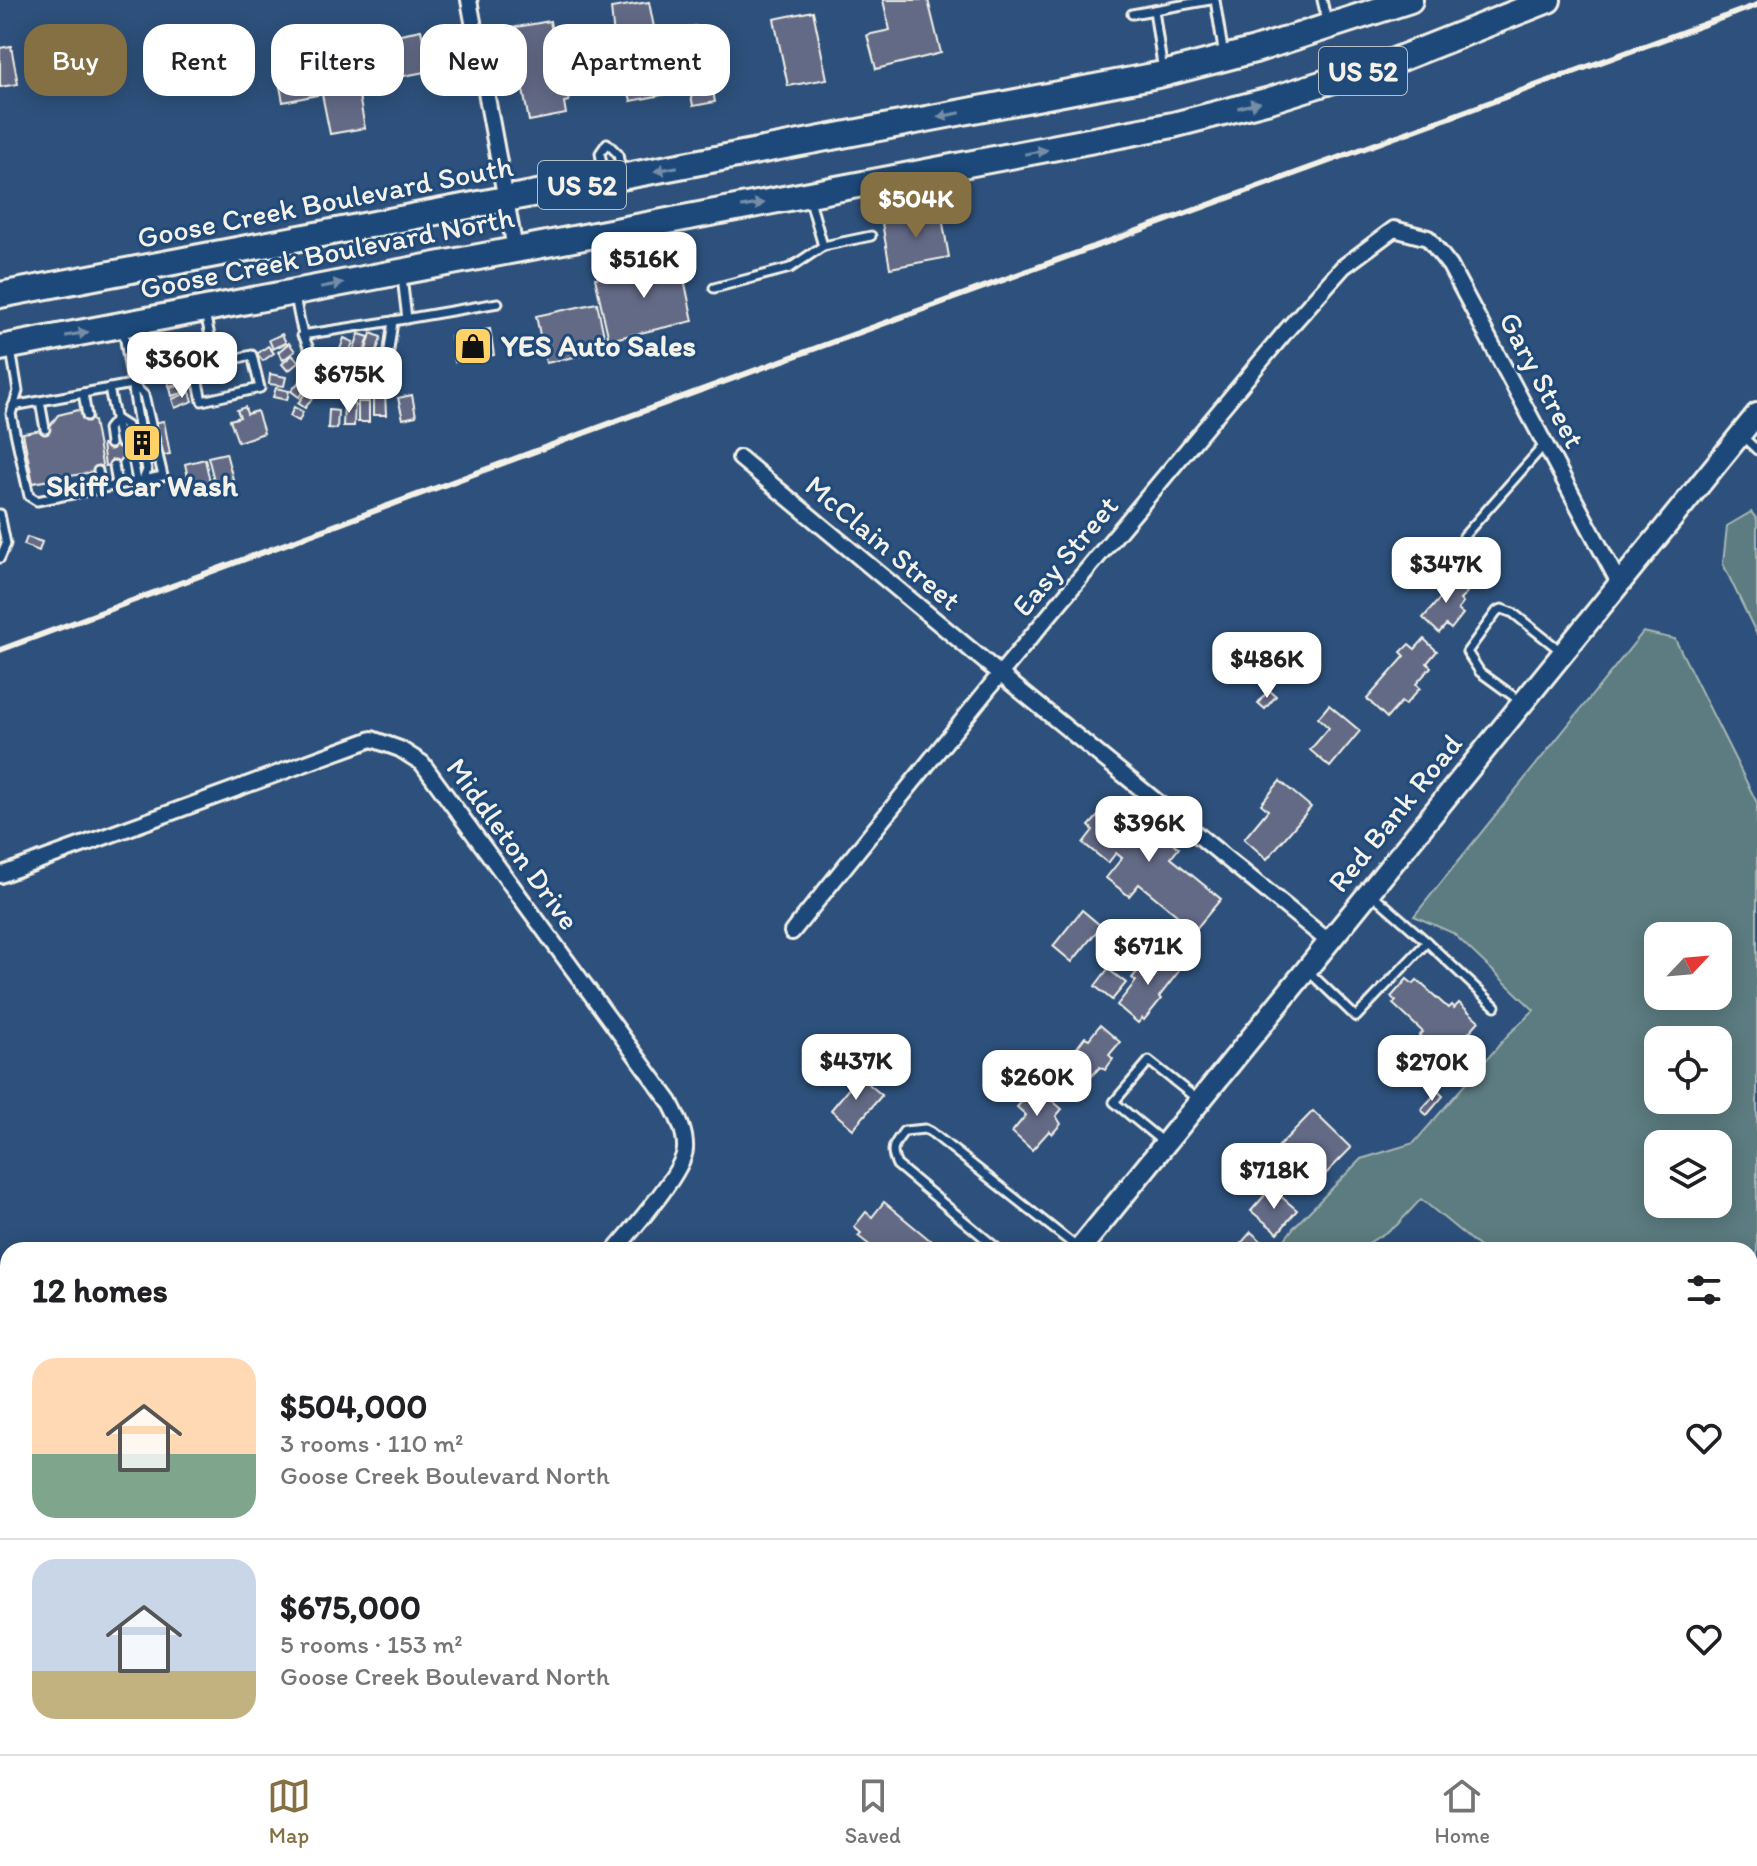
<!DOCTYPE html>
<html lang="en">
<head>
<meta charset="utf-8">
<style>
  :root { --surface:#fff; --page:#f2f2f2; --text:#202124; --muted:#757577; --line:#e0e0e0; --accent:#847042 }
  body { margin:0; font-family:Itim,sans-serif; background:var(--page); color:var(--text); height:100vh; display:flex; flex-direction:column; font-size:30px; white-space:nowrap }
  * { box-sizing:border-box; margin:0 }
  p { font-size:26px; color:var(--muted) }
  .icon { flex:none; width:44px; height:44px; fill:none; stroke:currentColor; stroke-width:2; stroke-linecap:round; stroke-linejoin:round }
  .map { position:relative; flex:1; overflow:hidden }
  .side { position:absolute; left:0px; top:1242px; width:1758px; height:512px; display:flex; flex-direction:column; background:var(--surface); border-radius:24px 24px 0 0; box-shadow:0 4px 20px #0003 }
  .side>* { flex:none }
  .banner { position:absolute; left:24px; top:24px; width:800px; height:72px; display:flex; gap:16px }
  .needle { width:52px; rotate:64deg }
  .fabs { position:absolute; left:1644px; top:922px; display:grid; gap:16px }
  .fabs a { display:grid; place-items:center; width:88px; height:88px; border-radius:16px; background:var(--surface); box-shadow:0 4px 20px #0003; font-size:40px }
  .price { position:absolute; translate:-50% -68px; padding:0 18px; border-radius:16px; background:#fff; color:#222; font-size:26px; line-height:52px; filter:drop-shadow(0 2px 4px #0008) }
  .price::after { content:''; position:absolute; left:50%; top:48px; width:24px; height:18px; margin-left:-12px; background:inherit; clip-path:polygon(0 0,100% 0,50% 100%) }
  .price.current { background:var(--accent); color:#fff }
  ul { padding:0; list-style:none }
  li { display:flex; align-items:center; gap:24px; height:200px; padding:0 32px }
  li+li { border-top:2px solid var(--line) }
  li span { display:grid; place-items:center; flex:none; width:224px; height:160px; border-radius:24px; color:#555 }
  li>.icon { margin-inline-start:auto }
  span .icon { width:96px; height:96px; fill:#fffc; stroke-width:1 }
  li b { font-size:34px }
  h2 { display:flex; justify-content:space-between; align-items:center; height:96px; padding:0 32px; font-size:34px }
  .chip { padding:0 28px; border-radius:24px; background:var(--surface); box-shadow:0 4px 20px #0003; font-size:28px; line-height:72px }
  .chip.current { background:var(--accent); color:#fff }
  .dock { display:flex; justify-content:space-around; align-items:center; height:112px; border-top:2px solid var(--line); background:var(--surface); font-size:22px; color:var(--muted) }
  .dock a { display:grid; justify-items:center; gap:4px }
  .dock .current { color:var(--accent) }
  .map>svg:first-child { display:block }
</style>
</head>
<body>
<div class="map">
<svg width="1757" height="1754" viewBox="0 0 1757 1754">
  <rect width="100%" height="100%" fill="#2d517c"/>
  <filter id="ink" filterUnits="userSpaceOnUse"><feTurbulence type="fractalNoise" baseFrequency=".0125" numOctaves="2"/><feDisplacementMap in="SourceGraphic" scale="16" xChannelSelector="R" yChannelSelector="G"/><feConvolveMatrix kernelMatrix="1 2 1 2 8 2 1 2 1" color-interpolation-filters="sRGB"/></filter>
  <g filter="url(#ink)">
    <g fill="#5b7c81" stroke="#a8b6b4" stroke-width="2" fill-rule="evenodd">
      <path d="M 1751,512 L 1757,519 L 1757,635 L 1723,564 L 1727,526 Z"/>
      <path d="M 1643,632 L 1675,639 L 1757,803 L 1757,1549 L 1750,1541 L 1750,1250 L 1483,1250 L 1421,1199 L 1396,1226 L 1357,1250 L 1277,1250 L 1294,1227 L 1361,1159 L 1414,1143 L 1508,1035 L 1534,1010 L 1453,933 L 1414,916 ZM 1718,936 L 1718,996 L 1658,996 L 1658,936 ZM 1718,1040 L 1718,1100 L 1658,1100 L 1658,1040 ZM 1658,1144 L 1718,1144 L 1718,1204 L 1658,1204 Z"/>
    </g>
    <g fill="#636b86" stroke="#f4f1e8" stroke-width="2">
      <path d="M 883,0 L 928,0 L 941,53 L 876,69 L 867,35 L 890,30 Z"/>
      <path d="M 649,2 L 667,94 L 631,101 L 628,88 L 625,89 L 622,75 L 625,75 L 623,63 L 619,63 L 617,49 L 620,48 L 618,37 L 614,37 L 611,8 Z"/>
      <path d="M 813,11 L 827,79 L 788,86 L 774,19 Z"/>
      <path d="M 550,21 L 552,32 L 556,32 L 559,47 L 554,48 L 556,59 L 561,58 L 564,74 L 558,75 L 561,89 L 566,88 L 569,101 L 564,102 L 566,114 L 529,121 L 511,28 Z"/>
      <path d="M 696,26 L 698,32 L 702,31 L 715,102 L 693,106 L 681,40 L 691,38 L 689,27 Z"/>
      <path d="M 421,30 L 430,71 L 357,85 L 365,128 L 330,134 L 322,94 L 283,102 L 274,55 L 316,47 L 319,62 L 347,57 L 346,52 L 360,49 L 359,42 Z"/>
      <path d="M 11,46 L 18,84 L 0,87 L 0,48 Z"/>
      <path d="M 669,51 L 676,75 L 664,77 L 661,53 Z"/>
      <path d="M 941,212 L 949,257 L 890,268 L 882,223 Z"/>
      <path d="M 680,260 L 693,321 L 609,340 L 595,278 Z"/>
      <path d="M 597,303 L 607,350 L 546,363 L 536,316 Z"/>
      <path d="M 490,329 L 494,355 L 455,362 L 451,336 Z"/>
      <path d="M 371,333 L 381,337 L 375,357 L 365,354 Z"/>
      <path d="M 282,334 L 286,343 L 273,349 L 269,340 Z"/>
      <path d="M 359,334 L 369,337 L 362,358 L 352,354 Z"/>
      <path d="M 344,338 L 353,342 L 347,358 L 338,355 Z"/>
      <path d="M 289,343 L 295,351 L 283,360 L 278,352 Z"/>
      <path d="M 268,346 L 274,353 L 263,361 L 257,354 Z"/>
      <path d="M 292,355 L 299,362 L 288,371 L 282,364 Z"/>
      <path d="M 182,362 L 183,369 L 167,372 L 165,365 Z"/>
      <path d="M 185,371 L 187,381 L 169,386 L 167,375 Z"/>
      <path d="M 270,374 L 286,377 L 284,386 L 269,384 Z"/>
      <path d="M 304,376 L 311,381 L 299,397 L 291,391 Z"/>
      <path d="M 187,383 L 189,391 L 172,396 L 170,388 Z"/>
      <path d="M 276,388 L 289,391 L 287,400 L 273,397 Z"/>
      <path d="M 307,391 L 314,396 L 305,408 L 298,403 Z"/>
      <path d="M 190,392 L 193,401 L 175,408 L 172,399 Z"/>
      <path d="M 373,392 L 385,392 L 386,415 L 373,415 Z"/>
      <path d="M 412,395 L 416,416 L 403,419 L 398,398 Z"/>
      <rect x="358" y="402" width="11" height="20"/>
      <path d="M 344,404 L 355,404 L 354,426 L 343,426 Z"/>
      <path d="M 245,407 L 247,414 L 257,411 L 264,433 L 238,442 L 230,420 L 240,417 L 237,410 Z"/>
      <path d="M 294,407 L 303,412 L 299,421 L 290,416 Z"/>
      <path d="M 78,410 L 94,421 L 103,470 L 33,483 L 23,433 L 48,429 L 58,415 Z"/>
      <path d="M 329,410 L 338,411 L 337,429 L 328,428 Z"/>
      <path d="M 164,421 L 170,454 L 105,466 L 102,445 L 143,438 L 140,425 Z"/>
      <path d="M 226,453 L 233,479 L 215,484 L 208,457 Z"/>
      <path d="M 205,459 L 210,482 L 190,486 L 185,464 Z"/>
      <path d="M 27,537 L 42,542 L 39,551 L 24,545 Z"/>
      <path d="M 1445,573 L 1467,592 L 1460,600 L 1463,603 L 1458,610 L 1463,614 L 1451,629 L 1446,625 L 1439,633 L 1423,618 L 1443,595 L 1436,590 L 1440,586 L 1436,583 Z"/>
      <path d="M 1424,639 L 1437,651 L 1427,663 L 1431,667 L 1416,684 L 1420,688 L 1405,705 L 1401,702 L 1387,718 L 1367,699 L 1405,656 L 1401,652 L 1409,644 L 1415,649 Z"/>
      <path d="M 1269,690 L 1276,696 L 1265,709 L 1258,703 Z"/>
      <path d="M 1329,705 L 1360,731 L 1330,767 L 1310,750 L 1329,728 L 1318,718 Z"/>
      <path d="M 1280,781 L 1311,807 L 1267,859 L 1244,839 L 1268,810 L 1261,804 Z"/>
      <path d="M 1118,798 L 1179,848 L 1171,858 L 1221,899 L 1195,930 L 1139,884 L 1129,896 L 1106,878 L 1122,858 L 1116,853 L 1108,863 L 1083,843 L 1093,830 L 1089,826 L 1098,816 L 1101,819 Z"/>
      <path d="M 1082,910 L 1101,926 L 1072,962 L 1053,946 Z"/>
      <path d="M 1154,951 L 1179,971 L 1159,997 L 1161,999 L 1144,1020 L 1142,1018 L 1138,1023 L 1117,1005 L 1136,981 L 1132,978 Z"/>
      <path d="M 1108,969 L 1126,983 L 1112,1000 L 1095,986 Z"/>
      <path d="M 1407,979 L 1413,984 L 1417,980 L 1448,1008 L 1451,1005 L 1454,1008 L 1459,1003 L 1479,1021 L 1441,1064 L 1419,1044 L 1423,1040 L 1419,1036 L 1423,1032 L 1393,1004 L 1396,1001 L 1391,997 Z"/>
      <path d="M 1100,1025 L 1120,1042 L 1109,1055 L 1113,1059 L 1105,1070 L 1100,1067 L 1088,1080 L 1068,1064 L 1079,1051 L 1076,1049 L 1085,1037 L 1089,1039 Z"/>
      <path d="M 859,1076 L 882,1095 L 853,1129 L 831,1110 Z"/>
      <path d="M 1035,1086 L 1062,1109 L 1056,1116 L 1061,1124 L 1052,1134 L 1049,1131 L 1032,1150 L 1012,1132 L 1026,1115 L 1017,1107 Z"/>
      <path d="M 1438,1091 L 1443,1096 L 1427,1115 L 1421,1110 Z"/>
      <path d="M 1313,1111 L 1351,1148 L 1311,1189 L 1273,1152 Z"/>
      <path d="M 1271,1188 L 1297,1210 L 1278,1233 L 1251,1211 Z"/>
      <path d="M 884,1202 L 942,1250 L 876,1250 L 858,1236 L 861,1233 L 854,1227 L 866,1212 L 872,1217 Z"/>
      <path d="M 1251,1232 L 1269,1248 L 1235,1250 Z"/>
      <path d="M 446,1746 L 530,1746 L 523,1754 L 439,1754 Z"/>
    </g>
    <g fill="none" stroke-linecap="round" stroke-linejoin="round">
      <defs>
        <g id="service">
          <path d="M 1215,0 L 1224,56"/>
          <path d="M 1322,0 L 1327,21"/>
          <path d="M 1154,10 L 1163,72"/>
          <path d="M 1132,14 L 1210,0"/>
          <path d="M 604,175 L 600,153 L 607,143 L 618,154 L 621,171"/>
          <path d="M 823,246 L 871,236"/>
          <path d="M 402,277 L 407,319"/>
          <path d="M 714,288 L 790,268 L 823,246 L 809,197"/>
          <path d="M 295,295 C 301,330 307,375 351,373 C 366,373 374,371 387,364 L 393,321 L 498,303"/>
          <path d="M 205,313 L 216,363 L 195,368 L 202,401 L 260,388 L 252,355 L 216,363"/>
          <path d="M 123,328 L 141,438"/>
          <path d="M 302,335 L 393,321"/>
          <path d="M 11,350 L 18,391 L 11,414 L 29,496 L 37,501 L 143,480 L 147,470 L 145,459"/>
          <path d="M 109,388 L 120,442"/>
          <path d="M 83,393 L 87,416"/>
          <path d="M 40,401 L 45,429"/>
          <path d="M 13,406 L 132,384 L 144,395 L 163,476 L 143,480"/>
          <path d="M 116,419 L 127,426 L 129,440"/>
          <path d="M 1741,435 L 1757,450"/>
          <path d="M 110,444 L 108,429 L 116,419"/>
          <path d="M 133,461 L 137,481"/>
          <path d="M 124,463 L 127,483"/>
          <path d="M 114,465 L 117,485"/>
          <path d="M 98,471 L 101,488"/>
          <path d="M 55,479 L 58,497"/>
          <path d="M 0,514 L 6,544 L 0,558"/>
          <path d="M 1464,536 L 1545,444"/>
          <path d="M 1520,701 L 1480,672 L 1467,652 L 1497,611 L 1502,609 L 1513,613 L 1562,652"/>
          <path d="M 1371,893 L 1427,942"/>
          <path d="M 1307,970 L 1356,1017 L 1427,942 L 1495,1006"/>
          <path d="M 1164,1143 L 1114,1102 L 1149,1061 L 1197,1099"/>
          <path d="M 999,1250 L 897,1165 C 889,1149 894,1144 904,1131 L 925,1129 L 931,1132 L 1078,1248"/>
          <path d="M 722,1746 L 732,1754"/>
          <path d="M 561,1754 L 564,1746"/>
        </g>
        <g id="minor">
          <path d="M 469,0 L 515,249"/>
          <path d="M 740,458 L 1000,674 L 1328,941"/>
          <path d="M 0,875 L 372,739 L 400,749 L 422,763 L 670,1102 C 677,1116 686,1132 685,1149 C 684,1172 631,1231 615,1250"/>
          <path d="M 792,932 L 1000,674 L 1286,331 L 1343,267 L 1394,229 L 1428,238 L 1450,266 L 1619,583"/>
          <path d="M 1750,1744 L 1757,1752"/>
          <path d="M 954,1746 L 963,1754"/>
          <path d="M 1366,1746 L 1373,1754"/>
          <path d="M 206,1754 L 212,1746"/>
          <path d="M 1074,1754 L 1080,1746"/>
        </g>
        <g id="secondary">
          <path d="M 1079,1250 L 1757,414"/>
          <path d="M 668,1754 L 675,1746"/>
        </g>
        <g id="trunk">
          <path d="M 0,295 L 1163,74 L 1255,50 L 1410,0"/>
          <path d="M 0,348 L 1173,125 L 1270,100 L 1394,61 L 1548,0"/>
        </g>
      </defs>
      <use href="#service" stroke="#f4f1e8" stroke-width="13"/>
      <use href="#minor" stroke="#f4f1e8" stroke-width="20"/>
      <use href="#secondary" stroke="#f4f1e8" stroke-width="26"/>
      <use href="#trunk" stroke="#f4f1e8" stroke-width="30"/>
      <use href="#service" stroke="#1f4a7a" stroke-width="7"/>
      <use href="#minor" stroke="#1f4a7a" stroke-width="14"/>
      <use href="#secondary" stroke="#1f4a7a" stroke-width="20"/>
      <use href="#trunk" stroke="#1f4a7a" stroke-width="24"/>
      <path stroke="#f4f1e8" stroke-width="6" d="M 0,650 L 619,420 L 1757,5"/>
    </g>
    <defs><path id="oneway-solid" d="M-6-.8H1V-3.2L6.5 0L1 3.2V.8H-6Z" transform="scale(2)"/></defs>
    <g fill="#748da6">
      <use href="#oneway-solid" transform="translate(1249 105) rotate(-15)"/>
      <use href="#oneway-solid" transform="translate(949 115) rotate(169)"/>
      <use href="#oneway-solid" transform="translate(1036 152) rotate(-11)"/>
      <use href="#oneway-solid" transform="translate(666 169) rotate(169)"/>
      <use href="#oneway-solid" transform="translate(753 205) rotate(-10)"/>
      <use href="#oneway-solid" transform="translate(332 285) rotate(-11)"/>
      <use href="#oneway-solid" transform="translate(77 334) rotate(-10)"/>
    </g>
  </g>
  <defs>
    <symbol id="shop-square" viewBox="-11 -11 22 22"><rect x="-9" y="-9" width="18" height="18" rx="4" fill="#ffd166" stroke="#1f4a7a"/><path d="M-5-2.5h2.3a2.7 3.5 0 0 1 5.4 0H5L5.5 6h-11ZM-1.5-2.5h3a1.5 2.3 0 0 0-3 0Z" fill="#111"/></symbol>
    <symbol id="building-square" viewBox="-11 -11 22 22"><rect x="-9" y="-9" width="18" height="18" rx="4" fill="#ffd166" stroke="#1f4a7a"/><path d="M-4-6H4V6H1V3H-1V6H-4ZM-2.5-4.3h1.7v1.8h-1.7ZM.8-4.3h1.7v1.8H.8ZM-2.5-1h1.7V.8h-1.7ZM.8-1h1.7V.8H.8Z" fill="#111"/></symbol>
  </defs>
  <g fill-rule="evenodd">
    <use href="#shop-square" x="451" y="324" width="44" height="44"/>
    <use href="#building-square" x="120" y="421" width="44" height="44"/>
  </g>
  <g text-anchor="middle" stroke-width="6" stroke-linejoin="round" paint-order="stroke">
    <g fill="#1f4a7a" stroke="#b4bfc7" stroke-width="2">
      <rect x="1319" y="47" width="88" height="48" rx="6"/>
      <rect x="538" y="161" width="88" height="48" rx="6"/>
    </g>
    <g font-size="28" font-weight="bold" fill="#f4f1e8">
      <text x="1363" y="81">US 52</text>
      <text x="582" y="195">US 52</text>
    </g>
    <g font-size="30" fill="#f4f1e8" stroke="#1f4a7a">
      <text transform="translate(325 202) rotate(-11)" y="10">Goose Creek Boulevard South</text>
      <text transform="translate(327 253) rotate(-11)" y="10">Goose Creek Boulevard North</text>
      <text transform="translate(1542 380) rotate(62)" y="10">Gary Street</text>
      <text transform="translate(883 543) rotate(40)" y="10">McClain Street</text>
      <text transform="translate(1065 556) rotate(-50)" y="10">Easy Street</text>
      <text transform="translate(1395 813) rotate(-51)" y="10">Red Bank Road</text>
      <text transform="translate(513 844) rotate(54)" y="10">Middleton Drive</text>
    </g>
    <g font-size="30" font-weight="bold" fill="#f4f1e8" stroke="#1f4a7a" text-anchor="start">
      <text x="501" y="356">YES Auto Sales</text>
      <text x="142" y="496" text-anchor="middle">Skiff Car Wash</text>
    </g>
  </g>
</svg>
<div class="fabs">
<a><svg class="needle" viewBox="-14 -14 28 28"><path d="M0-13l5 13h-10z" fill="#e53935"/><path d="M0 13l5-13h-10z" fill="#757577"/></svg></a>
<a><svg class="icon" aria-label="locate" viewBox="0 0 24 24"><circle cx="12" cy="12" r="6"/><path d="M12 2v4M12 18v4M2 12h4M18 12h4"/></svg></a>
<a><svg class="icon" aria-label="layers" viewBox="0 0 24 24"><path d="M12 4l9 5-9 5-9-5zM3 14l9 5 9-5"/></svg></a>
</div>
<b class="price current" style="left:916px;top:240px">$504K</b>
<b class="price" style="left:644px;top:300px">$516K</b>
<b class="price" style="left:182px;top:400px">$360K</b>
<b class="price" style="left:349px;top:415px">$675K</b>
<b class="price" style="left:1446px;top:605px">$347K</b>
<b class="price" style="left:1267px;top:700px">$486K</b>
<b class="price" style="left:1149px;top:864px">$396K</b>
<b class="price" style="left:1148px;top:987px">$671K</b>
<b class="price" style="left:856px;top:1102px">$437K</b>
<b class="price" style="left:1432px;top:1103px">$270K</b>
<b class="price" style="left:1037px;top:1118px">$260K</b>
<b class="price" style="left:1274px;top:1211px">$718K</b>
<div class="banner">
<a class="chip current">Buy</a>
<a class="chip">Rent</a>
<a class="chip">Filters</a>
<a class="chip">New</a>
<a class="chip">Apartment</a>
</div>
<section class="side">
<h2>12 homes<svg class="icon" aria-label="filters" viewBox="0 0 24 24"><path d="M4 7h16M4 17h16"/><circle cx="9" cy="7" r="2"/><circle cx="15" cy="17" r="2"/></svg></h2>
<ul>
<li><span style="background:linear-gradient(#ffd9b3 60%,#7fa58c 0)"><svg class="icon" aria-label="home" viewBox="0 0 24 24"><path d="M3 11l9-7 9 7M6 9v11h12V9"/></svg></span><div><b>$504,000</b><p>3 rooms · 110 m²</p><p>Goose Creek Boulevard North</p></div><svg class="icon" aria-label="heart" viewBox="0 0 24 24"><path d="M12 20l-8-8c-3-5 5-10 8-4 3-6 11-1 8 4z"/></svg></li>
<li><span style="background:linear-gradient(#c9d6e8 70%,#c2b280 0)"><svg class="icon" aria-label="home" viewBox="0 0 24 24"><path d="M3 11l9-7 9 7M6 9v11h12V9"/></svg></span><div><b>$675,000</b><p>5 rooms · 153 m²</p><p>Goose Creek Boulevard North</p></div><svg class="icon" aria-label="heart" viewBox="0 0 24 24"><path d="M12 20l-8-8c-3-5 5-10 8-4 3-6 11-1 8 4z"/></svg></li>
</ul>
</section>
</div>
<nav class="dock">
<a class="current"><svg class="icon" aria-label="map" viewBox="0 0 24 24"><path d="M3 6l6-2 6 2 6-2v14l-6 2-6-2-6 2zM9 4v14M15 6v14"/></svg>Map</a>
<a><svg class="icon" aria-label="saved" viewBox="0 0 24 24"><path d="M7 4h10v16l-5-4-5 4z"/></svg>Saved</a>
<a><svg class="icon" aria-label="home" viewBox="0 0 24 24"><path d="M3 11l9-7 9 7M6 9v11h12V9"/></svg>Home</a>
</nav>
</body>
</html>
